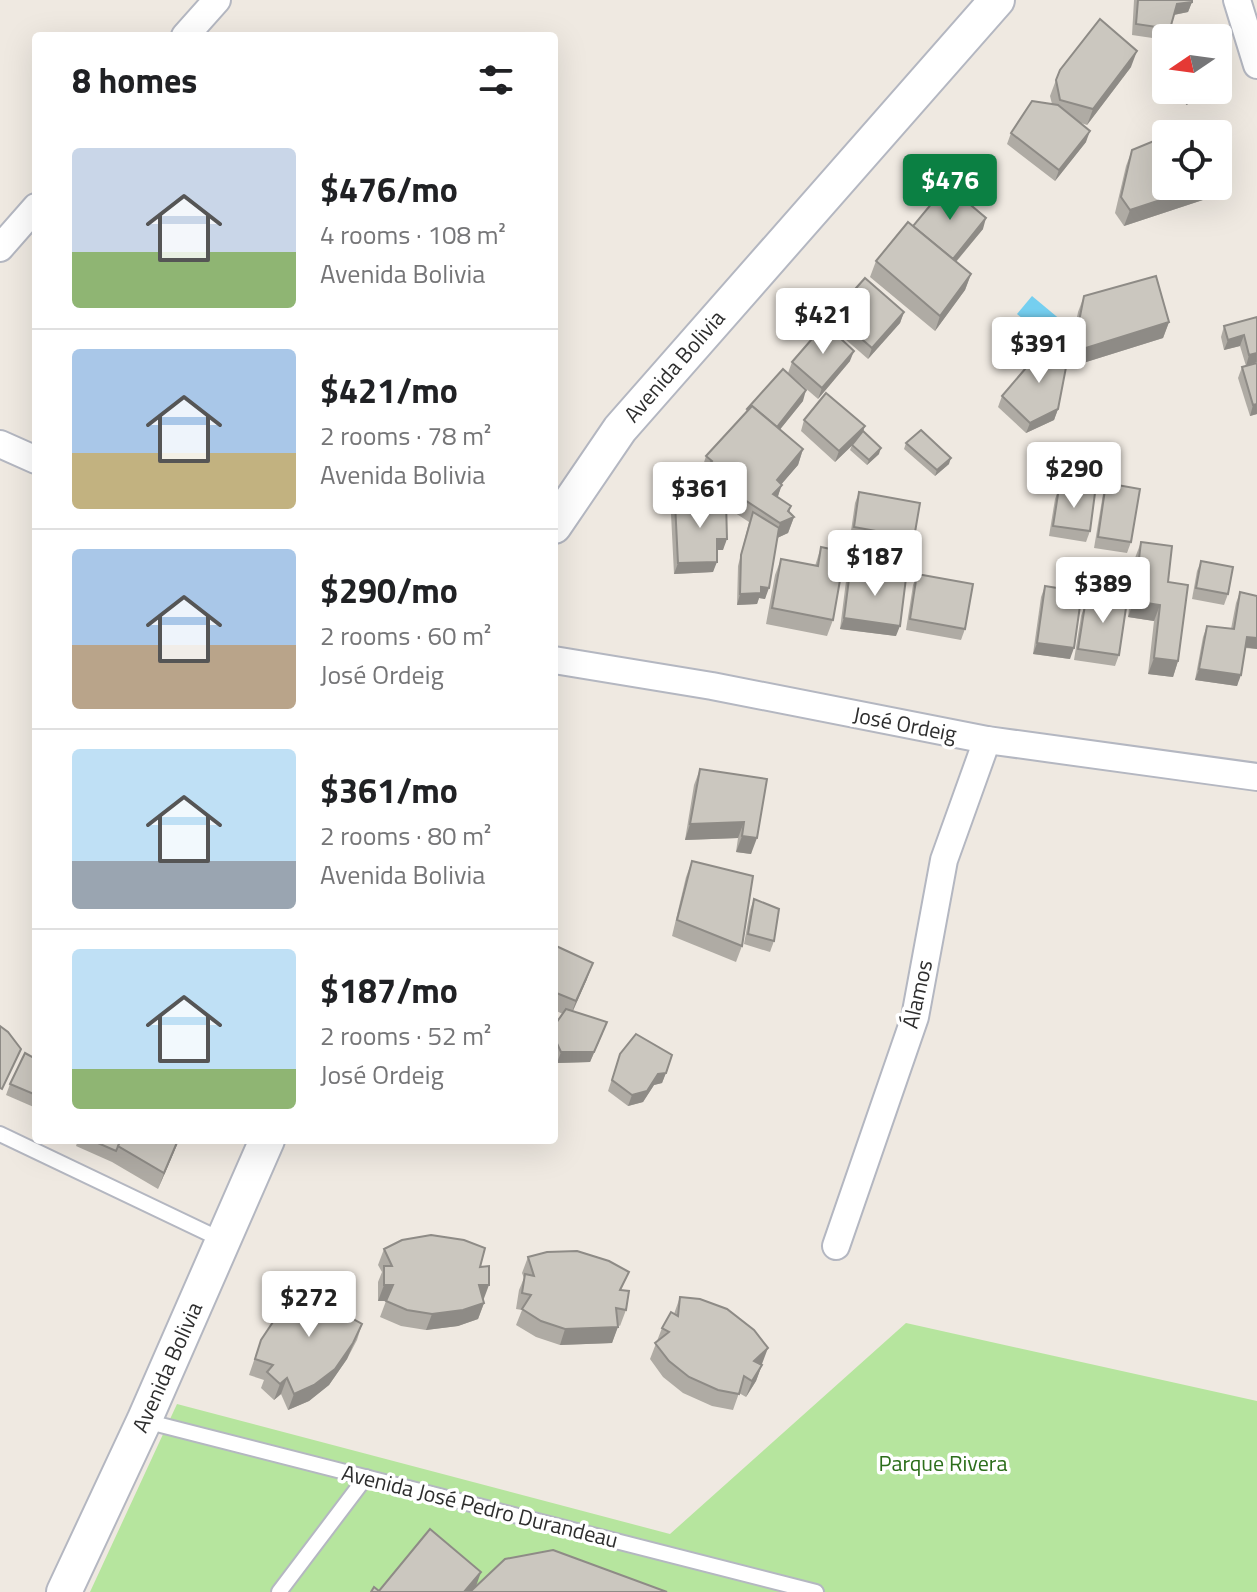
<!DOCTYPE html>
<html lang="en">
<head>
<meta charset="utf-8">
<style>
  :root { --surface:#fff; --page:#f6f6f6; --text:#202124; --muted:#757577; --line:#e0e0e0; --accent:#0b8043 }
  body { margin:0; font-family:"Titillium Web",sans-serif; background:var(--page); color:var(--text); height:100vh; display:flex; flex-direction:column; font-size:30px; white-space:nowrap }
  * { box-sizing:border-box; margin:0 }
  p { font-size:26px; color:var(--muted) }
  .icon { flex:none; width:44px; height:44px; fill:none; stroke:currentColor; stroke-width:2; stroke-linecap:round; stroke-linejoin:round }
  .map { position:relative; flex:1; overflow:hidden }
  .side { position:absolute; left:32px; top:32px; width:526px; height:1112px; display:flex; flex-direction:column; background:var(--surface); border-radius:8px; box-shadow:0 8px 32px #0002 }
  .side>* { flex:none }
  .needle { width:52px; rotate:257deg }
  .tools { position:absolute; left:1152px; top:24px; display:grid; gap:16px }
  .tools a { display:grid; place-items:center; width:80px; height:80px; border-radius:8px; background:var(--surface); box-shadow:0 8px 32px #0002; font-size:40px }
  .price { position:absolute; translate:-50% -68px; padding:0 18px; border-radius:8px; background:#fff; color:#222; font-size:26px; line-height:52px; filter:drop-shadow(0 2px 4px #0008) }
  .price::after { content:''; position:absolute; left:50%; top:48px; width:24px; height:18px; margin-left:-12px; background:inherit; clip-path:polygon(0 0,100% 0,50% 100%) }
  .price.current { background:var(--accent); color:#fff }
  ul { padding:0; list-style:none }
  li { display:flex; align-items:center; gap:24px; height:200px; padding:0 40px }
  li+li { border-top:2px solid var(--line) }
  li span { display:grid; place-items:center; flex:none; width:224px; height:160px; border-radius:8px; color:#555 }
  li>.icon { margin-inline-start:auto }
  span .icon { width:96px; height:96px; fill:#fffc; stroke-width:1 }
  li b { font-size:34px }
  h2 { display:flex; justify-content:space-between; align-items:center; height:96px; padding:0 40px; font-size:34px }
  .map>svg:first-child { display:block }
</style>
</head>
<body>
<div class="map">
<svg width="1257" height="1592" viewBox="0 0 1257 1592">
  <rect width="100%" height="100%" fill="#efe9e1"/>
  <path fill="#b6e59e" d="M 906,1323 L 1257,1401 L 1257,1592 L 90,1592 L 177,1404 L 670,1534 Z"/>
  <path fill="#75cff0" d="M 1032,296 L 1062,321 L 1047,339 L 1017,314 Z"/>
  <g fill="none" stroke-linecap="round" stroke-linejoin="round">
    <defs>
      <g id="service">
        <path d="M 0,1134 L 222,1240"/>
        <path d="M 145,1421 L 816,1592"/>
        <path d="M 279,1592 L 366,1477"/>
      </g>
      <g id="minor">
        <path d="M 1237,0 L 1257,65"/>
        <path d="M 185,36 L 217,0"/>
        <path d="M 0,248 L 36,207"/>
        <path d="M 0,444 L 36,460"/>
        <path d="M 554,660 L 712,686 L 987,740 L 1257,777"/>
        <path d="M 836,1246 L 915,1017 L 944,860 L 987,740"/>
      </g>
      <g id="tertiary">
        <path d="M 554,526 L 620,429 L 997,0"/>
        <path d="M 64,1592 L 144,1421 L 267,1140"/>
      </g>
    </defs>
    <use href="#service" stroke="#b4b7c1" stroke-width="18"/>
    <use href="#minor" stroke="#b4b7c1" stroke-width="30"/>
    <use href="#tertiary" stroke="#b4b7c1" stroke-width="38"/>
    <use href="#service" stroke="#fff" stroke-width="14"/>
    <use href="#minor" stroke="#fff" stroke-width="26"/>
    <use href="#tertiary" stroke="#fff" stroke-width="34"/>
  </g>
  <g fill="#afaba4">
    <path d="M 1134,0 L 1192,0 L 1192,2 L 1188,12 L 1174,15 L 1166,40 L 1132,35 Z"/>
    <path d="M 1131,67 L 1087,125 L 1081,123 L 1086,142 L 1055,181 L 1007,144 L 1011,133 L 1052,104 L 1050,96 L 1056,80 Z"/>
    <path d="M 1225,88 L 1186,105 L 1183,90 L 1218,90 Z"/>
    <path d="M 1132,150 L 1224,179 L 1218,195 L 1124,226 L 1115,213 L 1126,166 Z"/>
    <path d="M 913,226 L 983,229 L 956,262 L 971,274 L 965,290 L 935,331 L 870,277 L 876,261 Z"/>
    <path d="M 1084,296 L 1169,322 L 1163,338 L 1067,368 L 1078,312 Z"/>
    <path d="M 904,312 L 900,323 L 868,359 L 829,325 L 833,314 Z"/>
    <path d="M 1257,317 L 1257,362 L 1246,366 L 1240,346 L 1224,350 L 1221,337 L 1224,326 Z"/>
    <path d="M 850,361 L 818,399 L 788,373 L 792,362 Z"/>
    <path d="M 1257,363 L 1257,414 L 1250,416 L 1238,378 L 1242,367 Z"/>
    <path d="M 1002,396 L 1058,409 L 1054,420 L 1026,433 L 998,407 Z"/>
    <path d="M 803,401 L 780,429 L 803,449 L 798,465 L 781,484 L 778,497 L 791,506 L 789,512 L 794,517 L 788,533 L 777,538 L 765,599 L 759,598 L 757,604 L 737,605 L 738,566 L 749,522 L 726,507 L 723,550 L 717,550 L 713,572 L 674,574 L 671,514 L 675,503 L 717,501 L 696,488 L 706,456 L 745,414 L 747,409 Z"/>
    <path d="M 804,420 L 865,426 L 863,431 L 879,454 L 867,465 L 850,450 L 852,445 L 835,462 L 801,431 Z"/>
    <path d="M 906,443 L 949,464 L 935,476 L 904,449 Z"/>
    <path d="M 1106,483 L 1131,542 L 1127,553 L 1094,548 L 1103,494 Z"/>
    <path d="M 1059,488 L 1090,531 L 1086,542 L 1049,536 L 1055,499 Z"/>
    <path d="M 859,492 L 914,538 L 910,548 L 850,538 L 855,503 Z"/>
    <path d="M 1141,542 L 1168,582 L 1178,661 L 1173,677 L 1148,674 L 1154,621 L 1128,617 L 1135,558 Z"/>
    <path d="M 821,547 L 833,620 L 827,636 L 766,624 L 775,575 L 781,559 L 815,566 Z"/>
    <path d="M 1201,561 L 1228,594 L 1224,605 L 1192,599 L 1197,571 Z"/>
    <path d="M 850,571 L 896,636 L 840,629 L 846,581 Z"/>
    <path d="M 917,574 L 965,629 L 961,640 L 906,630 L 913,585 Z"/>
    <path d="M 1045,586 L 1070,659 L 1033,654 L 1041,597 Z"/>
    <path d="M 1240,592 L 1257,596 L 1257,649 L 1245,648 L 1237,686 L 1195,680 L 1203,637 L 1207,626 L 1231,629 L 1236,603 Z"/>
    <path d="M 1091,595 L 1119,655 L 1115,666 L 1074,660 L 1081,616 L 1085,605 L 1088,605 Z"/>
    <path d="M 700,769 L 767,779 L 751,854 L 736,852 L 738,838 L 685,840 L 694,785 Z"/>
    <path d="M 692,861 L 742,946 L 736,962 L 672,936 L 686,877 Z"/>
    <path d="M 754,899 L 774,941 L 770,952 L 744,944 L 750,910 Z"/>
    <path d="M 554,945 L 587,979 L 573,1011 L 603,1033 L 590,1062 L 557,1063 L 554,1057 L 554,1026 L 563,1014 L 554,1010 Z"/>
    <path d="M 620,1054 L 672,1055 L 662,1083 L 654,1085 L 643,1102 L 628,1106 L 608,1091 Z"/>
    <path d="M 36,1059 L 36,1108 L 6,1095 L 10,1084 Z"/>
    <path d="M 78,1140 L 179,1140 L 158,1189 L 112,1162 L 76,1146 Z"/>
    <path d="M 384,1249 L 480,1267 L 484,1303 L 478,1319 L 458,1326 L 426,1330 L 401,1326 L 380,1317 L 386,1301 L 378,1301 L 378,1282 L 382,1272 L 378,1265 Z"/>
    <path d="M 528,1257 L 622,1290 L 626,1310 L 620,1326 L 618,1325 L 612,1343 L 560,1345 L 536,1337 L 516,1325 L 522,1310 L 516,1309 L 519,1290 L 524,1278 L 522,1273 Z"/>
    <path d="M 680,1297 L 762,1364 L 756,1381 L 746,1397 L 739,1393 L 733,1410 L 712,1406 L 683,1393 L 663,1377 L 650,1359 L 662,1328 L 674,1314 Z"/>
    <path d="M 334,1301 L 353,1308 L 350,1317 L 362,1324 L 357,1340 L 347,1359 L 329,1385 L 309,1401 L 288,1410 L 281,1394 L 274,1400 L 261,1388 L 264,1380 L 249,1375 L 261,1340 Z"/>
  </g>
  <g fill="#8e8b86">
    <path d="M 1192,2 L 1188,12 L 1173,15 L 1177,4 Z"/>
    <path d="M 1137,51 L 1131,67 L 1087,125 L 1093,109 Z"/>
    <path d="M 1229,77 L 1225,88 L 1186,105 L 1190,94 L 1198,90 L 1218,90 L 1218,82 Z"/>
    <path d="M 1090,131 L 1086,142 L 1055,181 L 1059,170 Z"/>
    <path d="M 1224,179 L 1218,195 L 1124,226 L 1130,210 L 1203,186 L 1218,186 L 1218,181 Z"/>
    <path d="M 986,218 L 983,229 L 948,271 L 952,260 Z"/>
    <path d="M 971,274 L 965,290 L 935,331 L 940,316 Z"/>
    <path d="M 904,312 L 900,323 L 868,359 L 872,348 Z"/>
    <path d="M 1169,322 L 1163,338 L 1067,368 L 1073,352 Z"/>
    <path d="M 1244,335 L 1240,346 L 1224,350 L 1228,340 Z"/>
    <path d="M 854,351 L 850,361 L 818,399 L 822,388 Z"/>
    <path d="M 1257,353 L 1257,362 L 1246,366 L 1249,355 Z"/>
    <path d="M 806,390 L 803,401 L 770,442 L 774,431 Z"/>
    <path d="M 1257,404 L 1257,414 L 1250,416 L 1253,405 Z"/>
    <path d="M 1058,409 L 1054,420 L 1026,433 L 1030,423 Z"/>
    <path d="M 865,426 L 861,437 L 835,462 L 839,451 Z"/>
    <path d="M 881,448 L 879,454 L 867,465 L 869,460 Z"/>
    <path d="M 803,449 L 798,465 L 774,493 L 782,485 L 776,501 L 767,510 L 777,480 Z"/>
    <path d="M 951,458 L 949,464 L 935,476 L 937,470 Z"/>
    <path d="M 791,506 L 786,521 L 794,517 L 788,533 L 775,539 L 780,523 Z"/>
    <path d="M 717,539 L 727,539 L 723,550 L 713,550 Z"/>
    <path d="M 717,562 L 713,572 L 674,574 L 678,563 Z"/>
    <path d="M 761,587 L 769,588 L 765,599 L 759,598 L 757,604 L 737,605 L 740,594 Z"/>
    <path d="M 1134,601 L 1160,605 L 1154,621 L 1128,617 Z"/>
    <path d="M 844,618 L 900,626 L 896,636 L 840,629 Z"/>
    <path d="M 1247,637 L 1257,638 L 1257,649 L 1243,647 Z"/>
    <path d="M 1037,643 L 1074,648 L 1070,659 L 1033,654 Z"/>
    <path d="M 1154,658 L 1178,661 L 1173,677 L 1148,674 Z"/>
    <path d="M 1199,669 L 1241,675 L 1237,686 L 1195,680 Z"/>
    <path d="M 744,822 L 738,838 L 685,840 L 690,824 Z"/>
    <path d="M 742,836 L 757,838 L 751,854 L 736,852 Z"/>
    <path d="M 593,963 L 587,979 L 570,1017 L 576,1001 Z"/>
    <path d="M 607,1022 L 590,1062 L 557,1063 L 561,1052 Z"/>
    <path d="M 666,1073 L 662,1083 L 654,1085 L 643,1102 L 628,1106 L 632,1095 L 658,1074 Z"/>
    <path d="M 178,1140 L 179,1140 L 158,1189 L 164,1173 Z"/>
    <path d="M 384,1285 L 393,1285 L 387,1301 L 378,1301 Z"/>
    <path d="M 479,1285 L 489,1285 L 483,1301 Z"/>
    <path d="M 484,1303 L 478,1319 L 458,1326 L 426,1330 L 432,1314 Z"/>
    <path d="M 362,1324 L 347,1359 L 329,1385 L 309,1401 L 288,1410 L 294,1394 Z"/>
    <path d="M 618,1327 L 612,1343 L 560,1345 L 565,1329 Z"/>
    <path d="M 768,1348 L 762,1364 L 748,1377 L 754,1361 Z"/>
    <path d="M 762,1365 L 756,1381 L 746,1397 L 752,1381 Z"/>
    <path d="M 287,1378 L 281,1394 L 274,1400 L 280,1384 Z"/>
    <path d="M 481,1572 L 474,1592 L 464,1592 Z"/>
  </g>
  <g fill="#cbc7bf" stroke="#8e8b86" stroke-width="2">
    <path d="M 1138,0 L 1192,0 L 1192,2 L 1177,4 L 1170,29 L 1136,24 Z"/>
    <path d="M 1100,19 L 1137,51 L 1093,109 L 1060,100 L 1056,80 L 1060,70 Z"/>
    <path d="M 1218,55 L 1229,77 L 1218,82 Z"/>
    <path d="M 1032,101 L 1058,105 L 1090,131 L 1059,170 L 1011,133 Z"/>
    <path d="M 1194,125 L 1195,134 L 1171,134 Z"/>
    <path d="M 1166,136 L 1166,186 L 1203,186 L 1130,210 L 1121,197 L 1132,150 Z"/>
    <path d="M 1218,163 L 1224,179 L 1218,181 Z"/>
    <path d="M 947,185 L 986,218 L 953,259 L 913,226 Z"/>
    <path d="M 908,222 L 971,274 L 940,316 L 876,261 Z"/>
    <path d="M 1156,276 L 1169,322 L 1073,352 L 1084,296 Z"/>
    <path d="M 865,278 L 904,312 L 872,348 L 833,314 Z"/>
    <path d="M 1257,317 L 1257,353 L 1249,355 L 1244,335 L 1228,340 L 1224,326 Z"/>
    <path d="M 825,324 L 854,351 L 822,388 L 792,362 Z"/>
    <path d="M 1049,341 L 1068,357 L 1058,409 L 1030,423 L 1002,396 Z"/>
    <path d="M 1257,363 L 1257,404 L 1253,405 L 1242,367 Z"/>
    <path d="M 783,369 L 806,390 L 777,427 L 752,406 L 749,410 L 747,409 Z"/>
    <path d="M 826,393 L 865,426 L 839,451 L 804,420 Z"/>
    <path d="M 752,406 L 803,449 L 777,480 L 782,485 L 773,494 L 791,506 L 788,511 L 794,517 L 780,523 L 702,472 L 712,461 L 706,456 Z"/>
    <path d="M 921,430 L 951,458 L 937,470 L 906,443 Z"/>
    <path d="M 863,431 L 881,448 L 869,460 L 852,445 Z"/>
    <path d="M 1106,483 L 1140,489 L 1131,542 L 1098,537 Z"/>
    <path d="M 1059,488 L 1095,493 L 1090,531 L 1053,526 Z"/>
    <path d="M 859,492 L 920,503 L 914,538 L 854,527 Z"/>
    <path d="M 726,501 L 727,539 L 717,539 L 717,562 L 678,563 L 675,503 Z"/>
    <path d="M 753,512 L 779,528 L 769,588 L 761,587 L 761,593 L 740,594 L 741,555 Z"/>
    <path d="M 1141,542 L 1172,546 L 1168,582 L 1188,585 L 1178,661 L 1154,658 L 1160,605 L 1134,601 Z"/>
    <path d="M 821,547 L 845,552 L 833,620 L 772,608 L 781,559 L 818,566 Z"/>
    <path d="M 1201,561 L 1233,567 L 1228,594 L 1196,588 Z"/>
    <path d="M 850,571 L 906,578 L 900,626 L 844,618 Z"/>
    <path d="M 917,574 L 973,584 L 965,629 L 910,619 Z"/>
    <path d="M 1045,586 L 1082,592 L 1074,648 L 1037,643 Z"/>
    <path d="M 1240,592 L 1257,596 L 1257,638 L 1247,637 L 1241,675 L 1199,669 L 1207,626 L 1234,629 Z"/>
    <path d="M 1091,595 L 1127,601 L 1119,655 L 1078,649 L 1085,605 L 1090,606 Z"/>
    <path d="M 700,769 L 767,779 L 757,838 L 742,836 L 744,822 L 690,824 Z"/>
    <path d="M 692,861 L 753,876 L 742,946 L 677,920 Z"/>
    <path d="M 754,899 L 779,909 L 774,941 L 748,934 Z"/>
    <path d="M 554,945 L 593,963 L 576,1001 L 554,992 Z"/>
    <path d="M 566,1009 L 607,1022 L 594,1052 L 561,1052 L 554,1037 L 554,1026 Z"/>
    <path d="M 0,1026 L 8,1032 L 21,1049 L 2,1089 L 0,1088 Z"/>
    <path d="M 636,1034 L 672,1055 L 666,1073 L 658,1074 L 647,1091 L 632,1095 L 612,1080 L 620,1054 Z"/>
    <path d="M 25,1053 L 36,1059 L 36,1095 L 10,1084 Z"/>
    <path d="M 91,1140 L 121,1140 L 116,1151 Z"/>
    <path d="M 121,1140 L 178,1140 L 164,1173 L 118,1146 Z"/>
    <path d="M 431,1235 L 464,1240 L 485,1248 L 480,1267 L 489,1266 L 489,1285 L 479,1285 L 484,1303 L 463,1310 L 432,1314 L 407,1310 L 386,1301 L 393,1285 L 384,1285 L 384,1266 L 392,1266 L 384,1249 L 402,1240 Z"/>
    <path d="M 577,1251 L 609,1261 L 629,1272 L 620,1290 L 629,1291 L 626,1310 L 616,1308 L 618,1327 L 565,1329 L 541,1321 L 522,1309 L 531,1295 L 522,1293 L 525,1274 L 534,1276 L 528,1257 L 547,1252 Z"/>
    <path d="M 324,1285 L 334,1301 L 340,1295 L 353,1308 L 346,1315 L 362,1324 L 353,1343 L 335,1369 L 314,1385 L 294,1394 L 287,1378 L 280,1384 L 267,1372 L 273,1365 L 255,1359 L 261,1340 L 277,1316 L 303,1295 Z"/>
    <path d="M 680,1297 L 700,1299 L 727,1309 L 754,1330 L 768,1348 L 754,1361 L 762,1365 L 752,1381 L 744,1376 L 739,1394 L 718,1390 L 689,1377 L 669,1361 L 655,1343 L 669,1332 L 662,1328 L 671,1312 L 678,1316 Z"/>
    <path d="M 430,1529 L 481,1572 L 464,1592 L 371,1592 L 374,1587 L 379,1591 Z"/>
    <path d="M 553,1550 L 667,1592 L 470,1592 L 505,1559 Z"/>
  </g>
  <g text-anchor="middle" stroke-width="7" stroke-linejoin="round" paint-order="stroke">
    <g font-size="22" fill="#2e2e2e" stroke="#fff">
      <text transform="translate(674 366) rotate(-49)" y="8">Avenida Bolivia</text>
      <text transform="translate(905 724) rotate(11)" y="8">José Ordeig</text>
      <text transform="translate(917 994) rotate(-77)" y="8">Álamos</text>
      <text transform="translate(167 1367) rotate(-66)" y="8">Avenida Bolivia</text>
      <text transform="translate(480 1506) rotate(14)" y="8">Avenida José Pedro Durandeau</text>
    </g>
    <g font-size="22" fill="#2c6e1b" stroke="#fff">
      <text x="943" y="1471">Parque Rivera</text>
    </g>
  </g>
</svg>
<div class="tools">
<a><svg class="needle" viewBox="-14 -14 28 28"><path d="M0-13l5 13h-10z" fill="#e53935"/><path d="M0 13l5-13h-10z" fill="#757577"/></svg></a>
<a><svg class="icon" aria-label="locate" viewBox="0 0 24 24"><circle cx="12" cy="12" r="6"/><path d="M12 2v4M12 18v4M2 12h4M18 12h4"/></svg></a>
</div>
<b class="price current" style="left:950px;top:222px">$476</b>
<b class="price" style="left:823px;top:356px">$421</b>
<b class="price" style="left:1039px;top:385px">$391</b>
<b class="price" style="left:1074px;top:510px">$290</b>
<b class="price" style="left:700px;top:530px">$361</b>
<b class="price" style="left:875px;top:598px">$187</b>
<b class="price" style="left:1103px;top:625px">$389</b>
<b class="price" style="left:309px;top:1339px">$272</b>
<section class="side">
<h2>8 homes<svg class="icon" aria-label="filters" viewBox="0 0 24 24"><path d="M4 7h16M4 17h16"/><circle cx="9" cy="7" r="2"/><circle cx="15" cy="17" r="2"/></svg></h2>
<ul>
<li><span style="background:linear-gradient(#c9d6e8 65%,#8fb573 0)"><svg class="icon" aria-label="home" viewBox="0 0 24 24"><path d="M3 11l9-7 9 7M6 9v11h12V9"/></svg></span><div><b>$476/mo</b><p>4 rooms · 108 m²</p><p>Avenida Bolivia</p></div></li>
<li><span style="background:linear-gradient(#a9c7e8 65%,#c2b280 0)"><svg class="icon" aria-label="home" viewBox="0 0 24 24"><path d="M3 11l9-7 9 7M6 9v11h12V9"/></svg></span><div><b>$421/mo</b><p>2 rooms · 78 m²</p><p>Avenida Bolivia</p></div></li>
<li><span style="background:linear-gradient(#a9c7e8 60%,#b9a48a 0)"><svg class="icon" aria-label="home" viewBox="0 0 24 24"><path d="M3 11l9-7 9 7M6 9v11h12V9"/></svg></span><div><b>$290/mo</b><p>2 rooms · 60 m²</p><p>José Ordeig</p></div></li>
<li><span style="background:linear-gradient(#bfe0f5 70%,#9aa5b1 0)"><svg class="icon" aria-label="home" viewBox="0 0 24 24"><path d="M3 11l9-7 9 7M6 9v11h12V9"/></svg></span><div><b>$361/mo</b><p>2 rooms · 80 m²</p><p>Avenida Bolivia</p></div></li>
<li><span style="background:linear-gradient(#bfe0f5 75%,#8fb573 0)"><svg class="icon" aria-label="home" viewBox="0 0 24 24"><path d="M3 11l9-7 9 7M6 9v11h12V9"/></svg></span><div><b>$187/mo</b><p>2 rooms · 52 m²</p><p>José Ordeig</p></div></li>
</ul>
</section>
</div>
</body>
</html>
